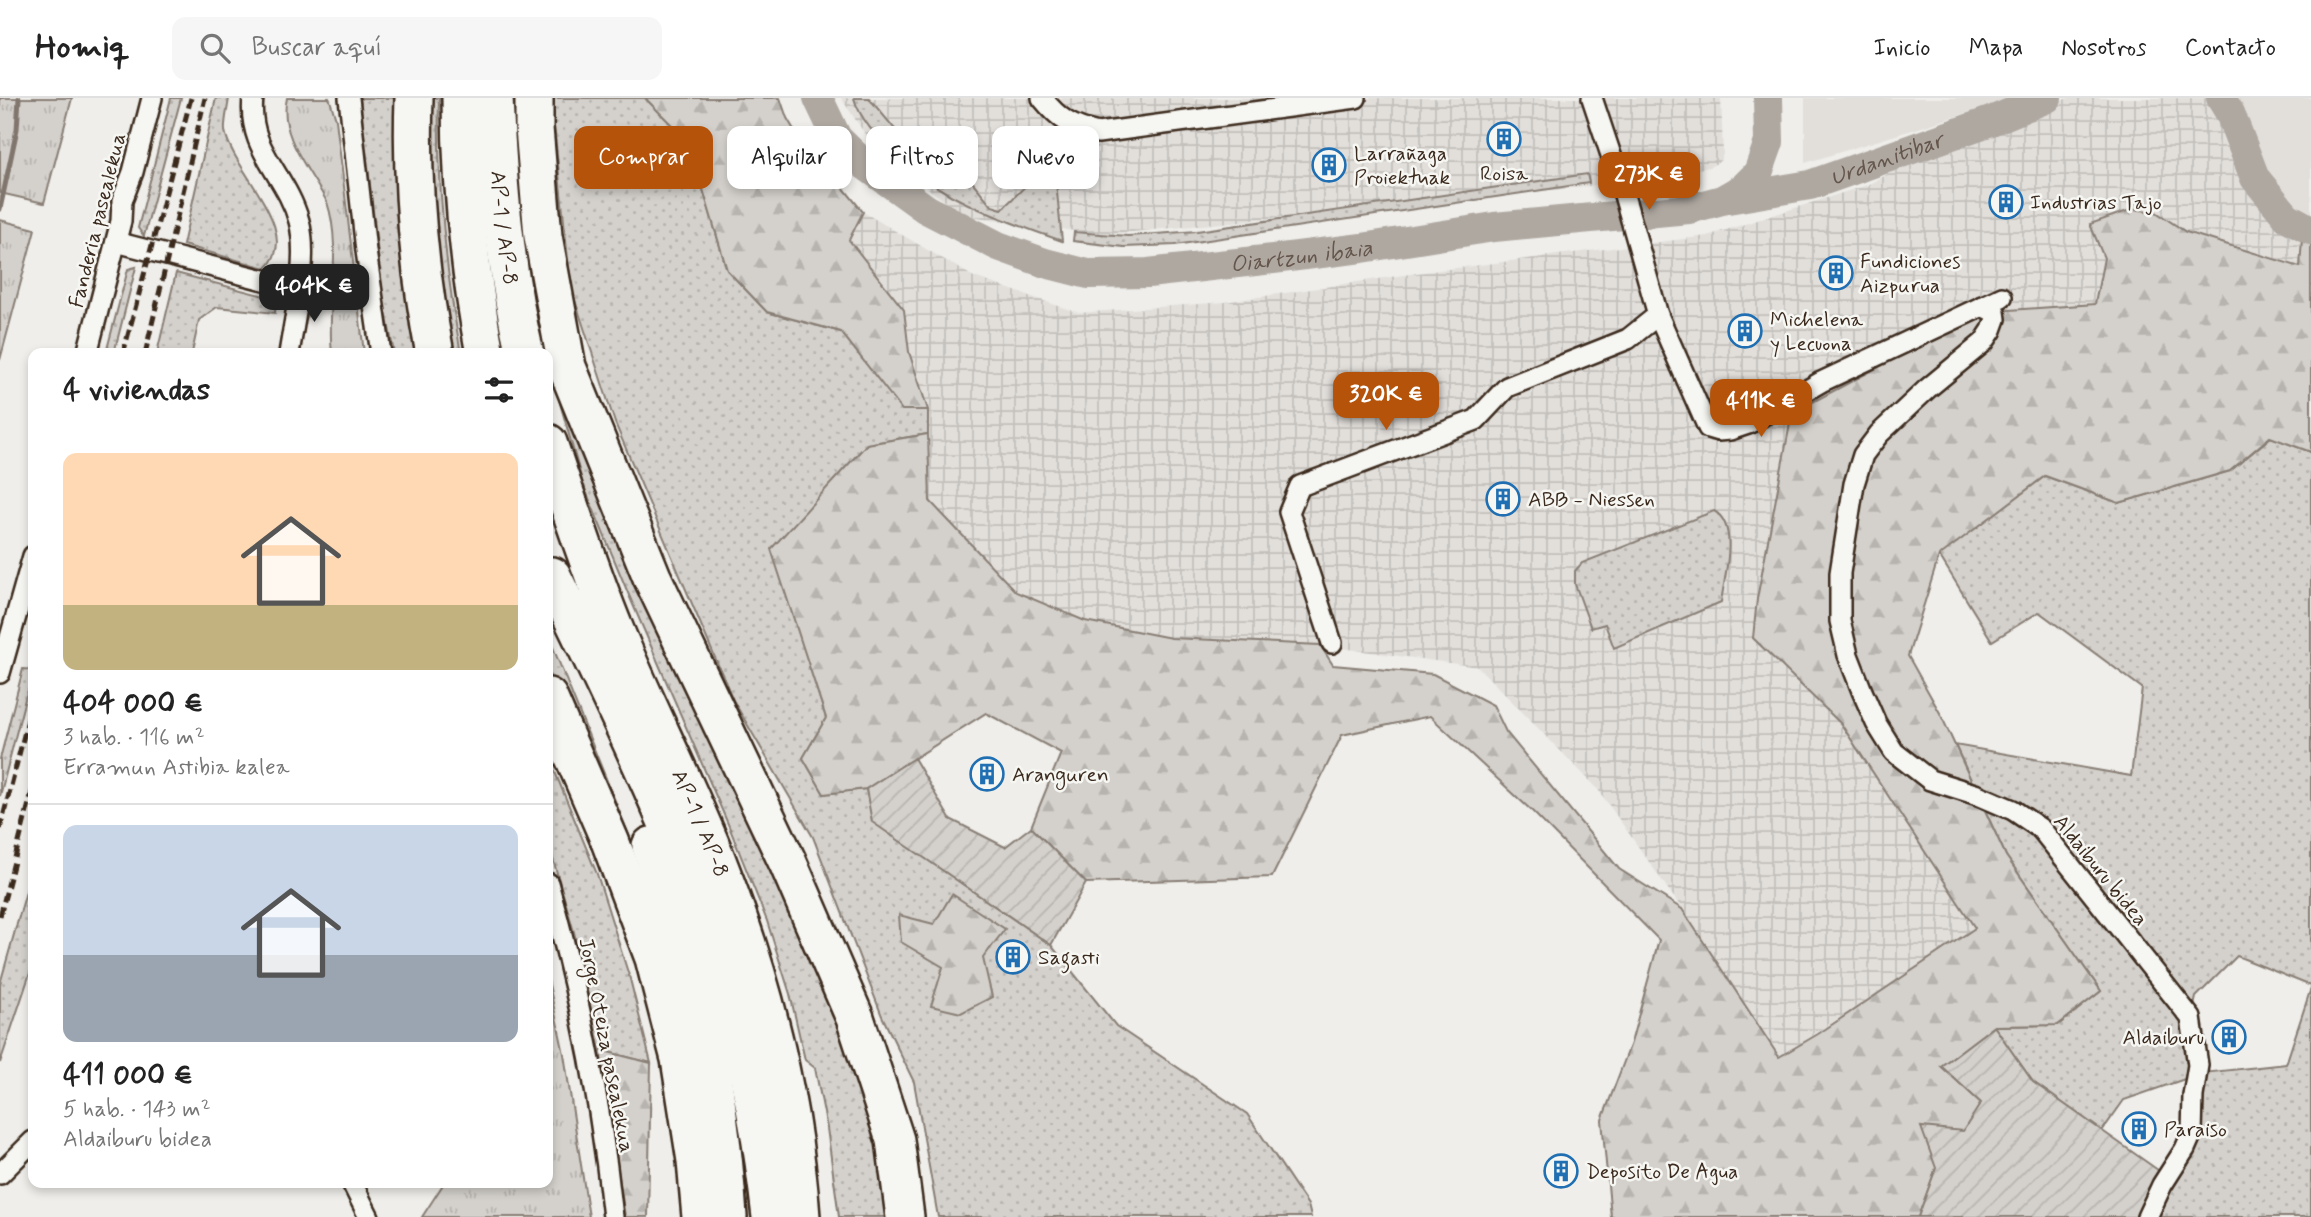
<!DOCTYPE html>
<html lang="es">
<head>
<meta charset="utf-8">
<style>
  :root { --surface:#fff; --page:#f6f6f6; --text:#222; --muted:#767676; --line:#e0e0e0; --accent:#b45309 }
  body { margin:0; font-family:Mynerve,sans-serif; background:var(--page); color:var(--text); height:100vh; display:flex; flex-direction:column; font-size:26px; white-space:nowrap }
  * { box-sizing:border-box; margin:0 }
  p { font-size:23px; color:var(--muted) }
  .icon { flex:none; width:38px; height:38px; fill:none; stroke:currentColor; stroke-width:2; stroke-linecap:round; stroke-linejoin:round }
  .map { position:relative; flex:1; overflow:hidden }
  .panel { position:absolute; left:28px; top:250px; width:525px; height:840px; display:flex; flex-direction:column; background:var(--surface); border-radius:14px; box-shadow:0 4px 10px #0003 }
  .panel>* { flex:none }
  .banner { position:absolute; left:574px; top:28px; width:665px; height:63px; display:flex; gap:14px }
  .price { position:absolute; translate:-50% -60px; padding:0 16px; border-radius:14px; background:var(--accent); color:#fff; font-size:23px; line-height:46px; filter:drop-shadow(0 2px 4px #0008) }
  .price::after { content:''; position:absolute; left:50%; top:42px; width:21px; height:16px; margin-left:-10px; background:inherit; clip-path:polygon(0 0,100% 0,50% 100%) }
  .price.on { background:#222; color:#fff }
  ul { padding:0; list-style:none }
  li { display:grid; align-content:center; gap:14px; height:371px; padding:0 35px }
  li+li { border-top:2px solid var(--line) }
  li span { display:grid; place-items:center; height:217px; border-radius:14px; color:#555 }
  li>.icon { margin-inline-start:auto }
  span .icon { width:126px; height:126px; fill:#fffc; stroke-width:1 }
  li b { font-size:30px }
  h2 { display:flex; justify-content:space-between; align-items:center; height:84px; padding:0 35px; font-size:30px }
  .chip { padding:0 24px; border-radius:14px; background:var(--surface); box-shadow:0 4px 10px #0003; font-size:24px; line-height:63px }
  .chip.on { background:var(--accent); color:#fff }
  header { display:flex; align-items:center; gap:42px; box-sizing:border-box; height:98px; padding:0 35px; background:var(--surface); border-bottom:2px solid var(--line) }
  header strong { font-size:33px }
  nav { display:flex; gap:38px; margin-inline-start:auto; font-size:24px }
  .search { width:490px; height:63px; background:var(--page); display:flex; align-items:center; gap:18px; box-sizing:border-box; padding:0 24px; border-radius:14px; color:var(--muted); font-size:26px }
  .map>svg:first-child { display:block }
</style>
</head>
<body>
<header>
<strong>Homiq</strong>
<div class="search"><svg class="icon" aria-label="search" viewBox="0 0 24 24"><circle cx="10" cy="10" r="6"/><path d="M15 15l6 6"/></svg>Buscar aquí</div>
<nav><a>Inicio</a><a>Mapa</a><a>Nosotros</a><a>Contacto</a></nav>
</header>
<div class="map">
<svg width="2311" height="1119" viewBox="0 0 2311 1119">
  <defs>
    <pattern id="industrial-grid" width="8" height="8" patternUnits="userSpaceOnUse" patternTransform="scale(1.75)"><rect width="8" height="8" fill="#e2dfdb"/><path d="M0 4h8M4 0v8" fill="none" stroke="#c3c0bc"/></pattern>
    <pattern id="grass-dots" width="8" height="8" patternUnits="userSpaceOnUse" patternTransform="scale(1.75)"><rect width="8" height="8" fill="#d4d1cc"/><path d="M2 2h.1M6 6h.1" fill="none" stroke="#b7b4af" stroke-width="1.8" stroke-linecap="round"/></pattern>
    <pattern id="forest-firs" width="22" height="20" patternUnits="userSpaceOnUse" patternTransform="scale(1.75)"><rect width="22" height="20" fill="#d4d1cc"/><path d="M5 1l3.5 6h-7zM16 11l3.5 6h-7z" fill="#b7b4af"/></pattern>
    <pattern id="park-tufts" width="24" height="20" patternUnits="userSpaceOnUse" patternTransform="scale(1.75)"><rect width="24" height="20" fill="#d4d1cc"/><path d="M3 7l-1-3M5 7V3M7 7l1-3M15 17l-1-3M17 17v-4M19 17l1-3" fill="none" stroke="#b7b4af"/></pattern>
    <pattern id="garden-furrows" width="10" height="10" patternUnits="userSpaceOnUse" patternTransform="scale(1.75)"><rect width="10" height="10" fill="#d4d1cc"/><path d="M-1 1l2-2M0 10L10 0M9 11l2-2" fill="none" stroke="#b7b4af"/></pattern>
  </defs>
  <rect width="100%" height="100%" fill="#efeeea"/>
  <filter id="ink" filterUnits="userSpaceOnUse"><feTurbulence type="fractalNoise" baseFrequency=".0143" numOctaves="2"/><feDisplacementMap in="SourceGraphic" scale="14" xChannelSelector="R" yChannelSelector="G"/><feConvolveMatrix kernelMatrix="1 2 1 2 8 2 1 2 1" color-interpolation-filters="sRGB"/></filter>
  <g filter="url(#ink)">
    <g fill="#e2dfdb">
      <path d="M 1805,0 L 2016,0 L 1805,65 Z"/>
      <path d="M 2233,0 L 2311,0 L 2311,123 L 2284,103 L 2270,86 Z"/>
    </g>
    <g fill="url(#industrial-grid)">
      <path d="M 841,0 L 1721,0 L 1723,56 L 1720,63 L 1710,69 L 1590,88 L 1103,137 L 962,117 L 871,45 Z"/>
      <path d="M 2068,0 L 2210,0 L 2247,86 L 2262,111 L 2302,141 L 2300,169 L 2186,134 L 2156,114 L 2091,126 L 2104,160 L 2095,206 L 2009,212 L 1792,315 L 1757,501 L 1754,540 L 1841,626 L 1975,830 L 1779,960 L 1682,811 L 1597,690 L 1478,569 L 1320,547 L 1171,540 L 1085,523 L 1016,494 L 930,402 L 928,312 L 909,254 L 904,212 L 849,142 L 863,114 L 974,179 L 1079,215 L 1225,204 L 1417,175 L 1707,138 L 1867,87 L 1921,59 Z"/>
    </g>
    <g fill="url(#grass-dots)" stroke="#887e75" stroke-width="2">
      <path d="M 171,0 L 181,0 L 144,138 L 138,130 Z"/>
      <path d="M 216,0 L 229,0 C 228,10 224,23 225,33 C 232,72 304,133 266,170 L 183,147 Z"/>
      <path d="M 360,0 L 398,0 L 418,255 L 394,255 L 383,200 Z"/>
      <path d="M 426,0 L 439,0 C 437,87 445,170 461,255 L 452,255 L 432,124 Z"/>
      <path d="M 551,0 L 645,0 L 689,44 L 727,172 L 767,214 L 841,234 L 902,311 L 928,312 L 928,336 L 867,346 L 772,451 L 826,620 L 803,660 L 824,696 L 866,691 L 873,724 L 1051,847 L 1116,928 L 1247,1016 L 1308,1107 L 1311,1119 L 938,1119 L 914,984 L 882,918 L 813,739 L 733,602 L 615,325 L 571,190 Z"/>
      <path d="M 854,0 L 869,0 L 923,65 L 931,59 L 953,85 L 965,75 L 992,108 L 1002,111 L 1042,72 L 1055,75 L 1062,143 C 1030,132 997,120 966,105 C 929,88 865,40 854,0 Z"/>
      <path d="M 1587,76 L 1589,85 L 1175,147 L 1124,149 L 1073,143 L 1074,134 L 1128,138 L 1197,133 Z"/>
      <path d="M 136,169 L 114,255 L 106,255 L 128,171 Z"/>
      <path d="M 176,175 L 272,200 L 276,204 L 275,215 L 217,209 L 199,222 L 192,255 L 157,255 Z"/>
      <path d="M 550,270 L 668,552 L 825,885 L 863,997 L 881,1067 L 889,1119 L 839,1119 L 827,1030 L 815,970 L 805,962 L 790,896 L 767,823 L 728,726 L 628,495 L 583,386 Z"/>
      <path d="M 2271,339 L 2311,354 L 2311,888 L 2237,858 L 2196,899 L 2186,947 L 2203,975 L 2286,966 L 2311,890 L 2311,1119 L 2144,1119 L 2195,1025 L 2202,975 L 2124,1002 L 2102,1033 L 2033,984 L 1994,928 L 2058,927 L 2101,893 L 2006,758 L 1955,647 L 2131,678 L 2142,590 L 2039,514 L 1992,543 L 1939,457 L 2045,378 L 2119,405 L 2230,373 Z"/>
      <path d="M 1714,413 C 1740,427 1724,481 1721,504 L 1614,550 L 1605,526 L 1591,530 L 1575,486 L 1575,473 L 1582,465 Z"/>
      <path d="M 548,537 L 639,762 L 663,837 L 552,584 L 548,574 Z"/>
      <path d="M 23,571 L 33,572 L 33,579 L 25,601 L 0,698 L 0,661 Z"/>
      <path d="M 548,657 L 597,776 L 630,881 L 651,965 L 600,952 L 574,834 L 548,744 Z"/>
      <path d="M 33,769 L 33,866 L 0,965 L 0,886 Z"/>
    </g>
    <g fill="url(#forest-firs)" stroke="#887e75" stroke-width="2">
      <path d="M 645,0 L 780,0 L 787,20 L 806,52 L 830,73 L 863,114 L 849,142 L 904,212 L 909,254 L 928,312 L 902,312 L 841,234 L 767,214 L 727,172 L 689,44 Z"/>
      <path d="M 2133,111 L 2156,114 L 2186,134 L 2300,169 L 2302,141 L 2311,146 L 2311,354 L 2270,339 L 2230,373 L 2119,405 L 2045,378 L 1939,458 L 1908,558 L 1940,615 L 2006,758 L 2101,893 L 2058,927 L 1994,928 L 1941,968 L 1981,1005 L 1964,1034 L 1936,1070 L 1918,1119 L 1611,1119 L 1602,1022 L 1631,945 L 1659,842 L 1533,714 L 1430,618 L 1342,637 L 1272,779 L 1086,785 L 1031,729 L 1061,655 L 986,615 L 866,691 L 824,696 L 803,660 L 826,620 L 771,451 L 867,346 L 928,336 L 930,403 L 1016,494 L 1085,523 L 1171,540 L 1320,547 L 1333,567 L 1433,576 L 1493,607 L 1506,634 L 1619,771 L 1682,811 L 1779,959 L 1818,936 L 1975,830 L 1841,626 L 1753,540 L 1757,501 L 1792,315 L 1965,223 L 2009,212 L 2095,206 L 2104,160 L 2090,126 Z"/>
      <path d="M 952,796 L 1005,831 L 983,860 L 992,899 L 961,915 L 931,908 L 943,869 L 901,844 L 899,817 L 934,826 Z"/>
      <path d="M 600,952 L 651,965 L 648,1119 L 625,1119 Z"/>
    </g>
    <g fill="url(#park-tufts)" stroke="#887e75" stroke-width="2">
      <path d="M 0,0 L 72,0 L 44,105 L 0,95 Z"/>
      <path d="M 287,0 L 329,0 L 330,2 L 336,22 L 364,255 L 332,255 C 326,205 343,152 327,104 C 310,72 278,37 287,0 Z"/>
      <path d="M 0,122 L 35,131 L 0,262 Z"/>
      <path d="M 548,882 L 564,956 L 589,1119 L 422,1119 L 444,1085 L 548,1085 Z"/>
    </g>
    <g fill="url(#garden-furrows)" stroke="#887e75" stroke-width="2">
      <path d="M 914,660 L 950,721 L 1005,749 L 1031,729 L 1086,785 L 1051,847 L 872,724 L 866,691 Z"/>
      <path d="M 1994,928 L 2033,984 L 2165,1077 L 2144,1119 L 1918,1119 L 1936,1070 L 1921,1029 L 1963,1033 L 1981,1005 L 1941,968 Z"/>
    </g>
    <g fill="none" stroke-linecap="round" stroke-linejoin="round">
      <path stroke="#81766d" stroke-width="5" d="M 0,111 L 17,31 L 19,0"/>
      <g stroke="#afa8a1" stroke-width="30">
        <path id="s1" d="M 818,0 L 837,40 L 865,67 L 926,111 L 998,148 L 1045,165 L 1088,176 L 1148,175 L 1273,161 L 1362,150 L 1494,129 L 1689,111 L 1722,102 L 1743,90 L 1758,75 L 1769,44 L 1768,0"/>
        <path d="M 2221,0 L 2230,15 L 2255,80 L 2287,119 L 2311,132"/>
        <path id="s2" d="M 1728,101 L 1810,87 L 1991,23 L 2047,0"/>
      </g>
      <defs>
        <g id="minor">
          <path d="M 253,0 C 247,52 286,76 299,123 C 309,161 295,216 289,256"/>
          <path d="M 349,0 L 366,153 L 381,256"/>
          <path d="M 1042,0 C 1059,21 1071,29 1098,35 L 1356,0"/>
          <path d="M 1592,0 L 1622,90 L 1658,217 L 1708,330 L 1718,333 L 1730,332 L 1748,326 L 1821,284 L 2002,199"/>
          <path d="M 116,144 L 299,191"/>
          <path d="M 1982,208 L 1995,214 L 1996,221 L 1992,232 L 1984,244 L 1927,291 L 1879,336 L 1863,357 L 1854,386 L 1840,475 L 1840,523 L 1848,557 L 1862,593 L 1876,625 L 1894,654 L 1930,682 L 1978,697 L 2013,712 L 2041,731 L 2191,920 L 2198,967 L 2193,998 L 2192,1035 L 2185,1051 L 2162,1087 L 2147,1119"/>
          <path d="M 87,256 L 121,123 L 122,103 L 133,74 L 152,0"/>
          <path d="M 1332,545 L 1289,414 L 1300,388 L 1476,322 L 1507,289 L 1628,241 L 1658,217"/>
          <path d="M 0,575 L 33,458"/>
          <path d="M 548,785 C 579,894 601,1006 613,1119"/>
          <path d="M 0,1076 L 33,1043"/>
          <path d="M 352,1085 L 369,1119"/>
        </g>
        <g id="motorway">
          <path d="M 414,0 C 411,84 419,173 435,256"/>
          <path d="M 461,0 C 461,86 469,171 485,256"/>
          <path id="s3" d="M 494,0 C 498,86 505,171 525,256"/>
          <path d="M 534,0 L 534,30 L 543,138 L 567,269 L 652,479 L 788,765 L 855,920 L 895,1042 L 905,1119"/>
          <path id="s4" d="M 548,345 C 570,409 590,473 616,535 C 649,615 690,692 721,773 C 764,884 793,1000 801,1119"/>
          <path d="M 552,478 C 593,561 633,644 669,729 C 685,768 702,808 715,848 C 743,937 761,1027 771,1119"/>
          <path d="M 548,599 L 610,743 L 654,860 L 680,961 L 696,1063 L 701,1119"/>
          <path d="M 651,748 C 696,868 720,992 728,1119"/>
        </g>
      </defs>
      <use href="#minor" stroke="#3b2a1e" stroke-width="24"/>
      <use href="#motorway" stroke="#3b2a1e" stroke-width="42"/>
      <use href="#minor" stroke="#f6f6f2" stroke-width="19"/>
      <use href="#motorway" stroke="#f6f6f2" stroke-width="37"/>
      <g stroke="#3b2a1e" stroke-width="5" stroke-dasharray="10 5" stroke-linecap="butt">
        <path d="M 123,256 L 191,0"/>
        <path d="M 145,256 L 205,0"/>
        <path d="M 0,731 L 33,602"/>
        <path d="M 0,818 L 33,690"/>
      </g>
    </g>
  </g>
  <defs>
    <symbol id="building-ring" viewBox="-11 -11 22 22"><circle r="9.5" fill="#f6f6f2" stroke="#1f6fb2" stroke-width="1.5"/><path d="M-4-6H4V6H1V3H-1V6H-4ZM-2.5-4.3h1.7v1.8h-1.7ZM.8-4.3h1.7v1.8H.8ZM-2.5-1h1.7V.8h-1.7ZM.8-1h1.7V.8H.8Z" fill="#1f6fb2"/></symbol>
  </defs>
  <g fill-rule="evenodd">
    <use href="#building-ring" x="1485" y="22" width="38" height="38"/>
    <use href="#building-ring" x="1310" y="48" width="38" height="38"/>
    <use href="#building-ring" x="1987" y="85" width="38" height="38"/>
    <use href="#building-ring" x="1817" y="156" width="38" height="38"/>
    <use href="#building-ring" x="1726" y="214" width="38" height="38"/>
    <use href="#building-ring" x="1484" y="382" width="38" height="38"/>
    <use href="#building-ring" x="968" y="657" width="38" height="38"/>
    <use href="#building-ring" x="994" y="840" width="38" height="38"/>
    <use href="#building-ring" x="2210" y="920" width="38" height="38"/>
    <use href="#building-ring" x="2120" y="1012" width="38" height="38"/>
    <use href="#building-ring" x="1542" y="1054" width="38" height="38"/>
  </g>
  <g text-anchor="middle" stroke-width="5" stroke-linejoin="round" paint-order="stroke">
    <g font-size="21" fill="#3b2a1e" stroke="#f6f6f2" text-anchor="start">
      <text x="1354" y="62">Larrañaga<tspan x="1354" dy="24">Proiektuak</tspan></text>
      <text x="1504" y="82" text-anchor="middle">Roisa</text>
      <text x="2030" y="111">Industrias Tajo</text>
      <text x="1860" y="170">Fundiciones<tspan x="1860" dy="24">Aizpurua</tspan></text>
      <text x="1770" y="228">Michelena<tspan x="1770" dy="24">y Lecuona</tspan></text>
      <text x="1528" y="408">ABB - Niessen</text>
      <text x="1012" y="683">Aranguren</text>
      <text x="1038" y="866">Sagasti</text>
      <text x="2204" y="946" text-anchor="end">Aldaiburu</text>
      <text x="2164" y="1038">Paraiso</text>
      <text x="1586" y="1080">Deposito De Agua</text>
    </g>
    <g font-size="21" fill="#3b2a1e" stroke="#f6f6f2">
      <text transform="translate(97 122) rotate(-76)" y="7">Fanderia pasealekua</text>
      <text dy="7" stroke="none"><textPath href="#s3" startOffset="130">AP-1 / AP-8</textPath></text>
      <text dy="7" stroke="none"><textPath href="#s4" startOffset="410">AP-1 / AP-8</textPath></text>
      <text transform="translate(2101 772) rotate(51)" y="7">Aldaiburu bidea</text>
      <text transform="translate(607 947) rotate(79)" y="7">Jorge Oteiza pasealekua</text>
    </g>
    <g font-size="23" font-style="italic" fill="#64564c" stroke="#f6f6f2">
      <text dy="8" stroke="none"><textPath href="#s2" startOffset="164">Urdanitibar</textPath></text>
      <text dy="8" stroke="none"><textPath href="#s1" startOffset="548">Oiartzun ibaia</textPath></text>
    </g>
  </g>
</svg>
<b class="price" style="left:1649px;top:114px">273K €</b>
<b class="price on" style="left:314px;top:226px">404K €</b>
<b class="price" style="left:1386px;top:334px">320K €</b>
<b class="price" style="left:1761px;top:341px">411K €</b>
<div class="banner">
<a class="chip on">Comprar</a>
<a class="chip">Alquilar</a>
<a class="chip">Filtros</a>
<a class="chip">Nuevo</a>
</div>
<section class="panel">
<h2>4 viviendas<svg class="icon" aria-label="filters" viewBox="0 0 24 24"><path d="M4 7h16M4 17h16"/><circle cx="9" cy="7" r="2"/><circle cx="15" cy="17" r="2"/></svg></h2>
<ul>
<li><span style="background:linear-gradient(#ffd9b3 70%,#c2b280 0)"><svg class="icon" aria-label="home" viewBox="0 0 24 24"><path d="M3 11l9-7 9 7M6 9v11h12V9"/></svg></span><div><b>404 000 €</b><p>3 hab. · 116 m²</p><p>Erramun Astibia kalea</p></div></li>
<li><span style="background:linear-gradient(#c9d6e8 60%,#9aa5b1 0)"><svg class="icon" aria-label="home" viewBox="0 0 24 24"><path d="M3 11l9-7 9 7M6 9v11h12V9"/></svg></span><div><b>411 000 €</b><p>5 hab. · 143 m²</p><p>Aldaiburu bidea</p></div></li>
</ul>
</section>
</div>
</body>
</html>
